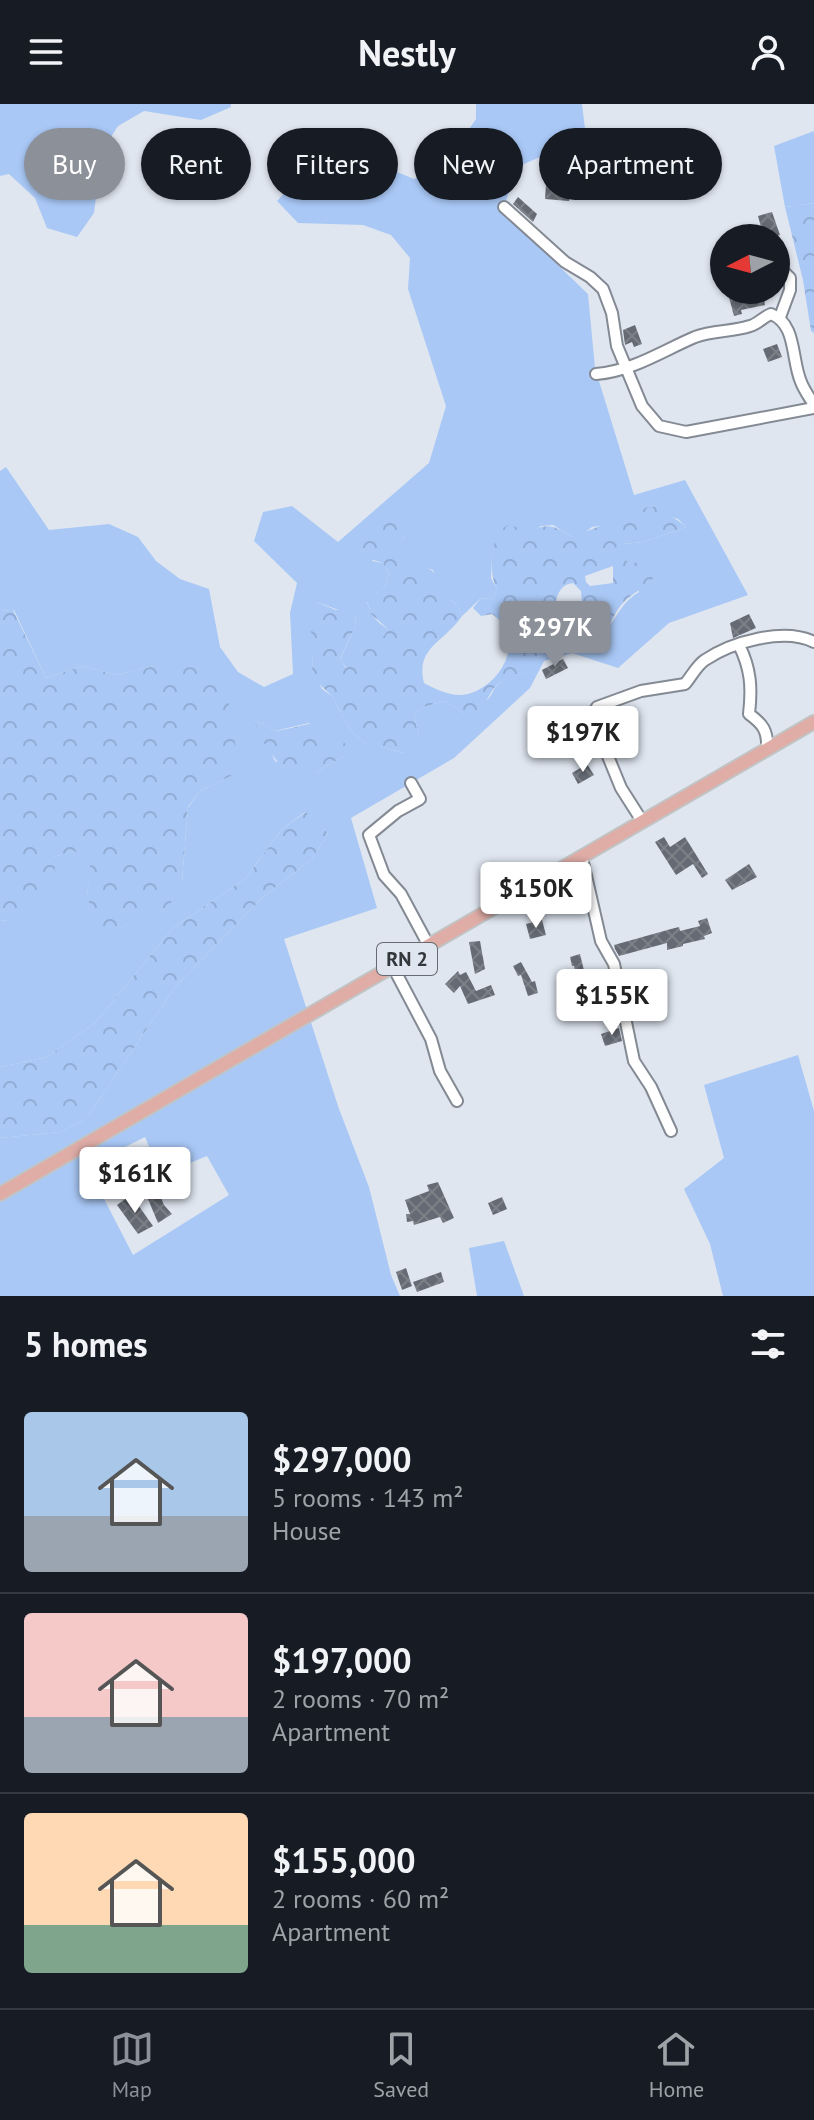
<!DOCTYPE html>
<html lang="en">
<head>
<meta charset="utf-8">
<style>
  :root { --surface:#171b24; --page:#242831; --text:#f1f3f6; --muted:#9ea1a6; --line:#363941; --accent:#8c9099 }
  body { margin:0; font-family:"PT Sans",sans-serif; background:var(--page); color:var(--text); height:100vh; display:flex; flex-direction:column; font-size:30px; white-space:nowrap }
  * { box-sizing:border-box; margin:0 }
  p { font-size:26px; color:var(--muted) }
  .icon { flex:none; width:44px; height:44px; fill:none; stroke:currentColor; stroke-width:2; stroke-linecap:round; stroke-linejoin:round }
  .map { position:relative; height:1192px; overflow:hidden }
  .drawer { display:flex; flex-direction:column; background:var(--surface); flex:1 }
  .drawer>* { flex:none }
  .hud { position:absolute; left:24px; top:24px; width:766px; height:72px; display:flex; gap:16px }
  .needle { width:52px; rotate:264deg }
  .buttons { position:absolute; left:710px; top:120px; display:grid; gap:16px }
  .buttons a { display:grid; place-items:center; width:80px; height:80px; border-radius:50%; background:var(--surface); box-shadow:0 2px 6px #0004; font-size:40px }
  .price { position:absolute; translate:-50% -68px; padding:0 18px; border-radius:8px; background:#fff; color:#222; font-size:26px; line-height:52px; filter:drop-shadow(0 2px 4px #0008) }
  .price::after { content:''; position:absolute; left:50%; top:48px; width:24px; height:18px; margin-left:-12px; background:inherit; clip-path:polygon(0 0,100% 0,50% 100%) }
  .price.selected { background:var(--accent); color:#fff }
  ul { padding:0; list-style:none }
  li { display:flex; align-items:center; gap:24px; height:200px; padding:0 24px }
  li+li { border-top:2px solid var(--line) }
  li span { display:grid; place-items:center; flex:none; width:224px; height:160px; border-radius:8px; color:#555 }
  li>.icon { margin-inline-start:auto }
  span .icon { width:96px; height:96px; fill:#fffc; stroke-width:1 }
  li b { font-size:34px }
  h2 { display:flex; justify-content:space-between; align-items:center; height:96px; padding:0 24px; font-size:34px }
  .tag { padding:0 28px; border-radius:36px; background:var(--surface); box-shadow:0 2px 6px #0004; font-size:28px; line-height:72px }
  .tag.selected { background:var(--accent); color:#fff }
  header { display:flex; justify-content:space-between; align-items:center; height:104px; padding:0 24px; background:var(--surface); font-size:36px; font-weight:700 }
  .tab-bar { display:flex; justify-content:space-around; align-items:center; height:112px; border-top:2px solid var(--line); background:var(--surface); font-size:22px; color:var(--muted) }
  .tab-bar a { display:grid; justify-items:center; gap:4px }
  .tab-bar .selected { color:var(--accent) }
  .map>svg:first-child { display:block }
</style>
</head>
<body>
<header><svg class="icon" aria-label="menu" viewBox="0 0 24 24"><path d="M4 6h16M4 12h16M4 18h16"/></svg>Nestly<svg class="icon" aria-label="person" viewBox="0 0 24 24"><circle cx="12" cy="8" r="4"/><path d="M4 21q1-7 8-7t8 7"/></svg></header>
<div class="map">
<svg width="814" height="1192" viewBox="0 0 814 1192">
  <defs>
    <pattern id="forest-crowns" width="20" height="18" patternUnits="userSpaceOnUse" patternTransform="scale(2)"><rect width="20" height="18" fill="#a9c8f6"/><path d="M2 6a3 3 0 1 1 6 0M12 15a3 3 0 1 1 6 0" fill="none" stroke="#92acd4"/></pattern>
    <pattern id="building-cross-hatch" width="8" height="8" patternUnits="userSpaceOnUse" patternTransform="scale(2)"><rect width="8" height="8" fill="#656b74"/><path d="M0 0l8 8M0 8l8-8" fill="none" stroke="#7c8188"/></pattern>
  </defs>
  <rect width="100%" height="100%" fill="#dfe6f0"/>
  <g fill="#a9c8f6" fill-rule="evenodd">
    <path d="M 0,0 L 231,0 L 231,3 L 201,16 L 144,7 L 118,22 L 102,47 L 94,109 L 77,133 L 47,124 L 35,94 L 9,70 L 0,72 Z"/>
    <path d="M 476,0 L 582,0 L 586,33 L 517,63 L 504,103 L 512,117 L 588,190 L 595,264 L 634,391 L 685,376 L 748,491 L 669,519 L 618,564 L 572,549 L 544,557 L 530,584 L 454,654 L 351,714 L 377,804 L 284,835 L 339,1005 L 369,1083 L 391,1171 L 400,1192 L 0,1192 L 0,1034 L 60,1028 L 87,1014 L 175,883 L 264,792 L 312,755 L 328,729 L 305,708 L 282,725 L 246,774 L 173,824 L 95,919 L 47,953 L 0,963 L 0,816 L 8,817 L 54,753 L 73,747 L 92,751 L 87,792 L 118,827 L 182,777 L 188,704 L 200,687 L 233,671 L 154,562 L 117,571 L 82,562 L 46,574 L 14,506 L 0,507 L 0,367 L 6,363 L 49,426 L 109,420 L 138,433 L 156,457 L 180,475 L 209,485 L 220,543 L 238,568 L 264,583 L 293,570 L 290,509 L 297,479 L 254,437 L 263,408 L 292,402 L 338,438 L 429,359 L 446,302 L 408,185 L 410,154 L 391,131 L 363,121 L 298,119 L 277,97 L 298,75 L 326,65 L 385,63 L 414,75 L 442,65 L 476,15 ZM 667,412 L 678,415 L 686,423 L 644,438 L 621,440 L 611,446 L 631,460 L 639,488 C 617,501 616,521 596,535 C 582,545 557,543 540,550 C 529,579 517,564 499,579 C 494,583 493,590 488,595 C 481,601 472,605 465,610 L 445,597 L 423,603 L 414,610 L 419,634 L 403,649 L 380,642 L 369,642 L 351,627 L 332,592 L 322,585 L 312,565 L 316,498 L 356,512 L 355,523 L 340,556 L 347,564 L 361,547 L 383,536 L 388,525 C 376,518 371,511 367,498 L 385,482 L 389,470 L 383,459 L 372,457 L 417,417 L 403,434 L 393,439 L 388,451 L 433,466 C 440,481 444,493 458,501 L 462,512 L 481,494 L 492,495 L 497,485 L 491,474 L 492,451 L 541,422 L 553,421 L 572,433 L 583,430 L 592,423 ZM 255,616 L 275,627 L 309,619 L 344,652 L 315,669 L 275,657 ZM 145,1033 L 161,1071 L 207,1052 L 229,1091 L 133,1151 L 87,1062 Z"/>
    <path d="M 814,27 L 814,99 L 785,103 L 774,42 Z"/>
    <path d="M 798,951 L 814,1007 L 814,1192 L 723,1192 L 710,1140 L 684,1085 L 724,1054 L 704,981 Z"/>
    <path d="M 504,1137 L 524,1192 L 477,1192 L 469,1144 Z"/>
  </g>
  <g fill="url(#forest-crowns)" fill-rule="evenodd">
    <path d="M 814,99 L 814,229 L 811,227 L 803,176 L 785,103 Z"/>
    <path d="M 648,403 L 660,403 C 668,413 677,414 686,423 L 644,438 L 621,440 L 612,446 L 631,460 L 643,456 L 654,461 L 655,472 C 646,484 631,489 622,500 C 611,513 608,532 590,538 C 574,544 557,543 541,550 C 529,578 519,565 500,578 C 490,586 486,601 476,610 L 465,610 L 445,597 L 423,603 L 414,610 L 419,634 L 415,646 L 403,649 L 380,642 L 369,642 L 351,627 L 332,592 L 316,577 L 312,565 L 313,542 L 308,506 L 316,498 L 336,506 L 348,504 L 356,512 L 355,523 L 340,555 L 346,564 C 351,560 356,551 361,547 C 373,539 381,540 388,525 L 371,510 L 367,497 L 385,482 L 389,470 L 383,459 L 361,452 L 361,441 L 387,418 L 408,410 L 417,417 C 411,434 394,434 389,450 L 399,453 L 410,447 L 421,451 L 423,462 C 447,471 437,489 458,501 L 462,512 C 445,538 415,543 424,579 C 433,584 448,591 459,591 C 494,591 532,537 492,510 L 481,512 L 473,504 L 481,494 L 492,495 L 497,485 C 488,468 492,445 498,427 L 508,421 L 531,427 C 549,418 556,423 572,433 ZM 613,462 L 613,479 L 590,482 L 586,478 L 585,472 ZM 573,479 L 581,487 L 582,499 L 559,504 L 555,500 C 558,489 561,480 573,479 Z"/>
    <path d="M 13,506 L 46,574 L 82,562 L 117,571 L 154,562 L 210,564 L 225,575 L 237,650 L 233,671 L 200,687 L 188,703 L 182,777 L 166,808 L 147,805 L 118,827 L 99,826 L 87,792 L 91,752 L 73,747 L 54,753 L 57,790 L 8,817 L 0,816 L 0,507 Z"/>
    <path d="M 255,616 L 275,627 C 320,620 308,610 347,641 L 344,652 L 315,669 L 293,671 C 277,661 257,633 255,616 Z"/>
    <path d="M 306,708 L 328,729 L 312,755 L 264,792 L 175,883 L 87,1014 L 60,1028 L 0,1034 L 0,963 L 47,953 L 95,919 L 173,824 L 246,774 L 282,725 Z"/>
  </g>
  <g fill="url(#building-cross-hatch)">
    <path d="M 546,80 L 571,83 L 569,97 L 545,95 Z"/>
    <path d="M 518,93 L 537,110 L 533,118 L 513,100 Z"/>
    <path d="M 772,108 L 780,131 L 764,134 L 758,112 Z"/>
    <path d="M 727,186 L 762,186 L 765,201 L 741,206 L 742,210 L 734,212 Z"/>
    <path d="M 635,221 L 642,240 L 634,243 L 632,238 L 625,241 L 623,226 Z"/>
    <path d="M 777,240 L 782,253 L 768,258 L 763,245 Z"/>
    <path d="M 749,510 L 756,524 L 733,534 L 730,519 Z"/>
    <path d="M 563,555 L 568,564 L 546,575 L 542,566 Z"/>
    <path d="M 587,660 L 594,671 L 578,680 L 572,669 Z"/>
    <path d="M 664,733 L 670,743 L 685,733 L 708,770 L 702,774 L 693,760 L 676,771 L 655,738 Z"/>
    <path d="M 749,760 L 757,773 L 732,786 L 725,776 Z"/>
    <path d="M 707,814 L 712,829 L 704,832 L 705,835 L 683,840 L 683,842 L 667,846 L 667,839 L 619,852 L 615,845 L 614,841 L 671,825 L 679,823 L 680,827 L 700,822 L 698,817 Z"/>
    <path d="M 542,816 L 546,831 L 530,835 L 526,820 Z"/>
    <path d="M 480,837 L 485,865 L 475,870 L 469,838 Z"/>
    <path d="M 580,850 L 589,887 L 580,889 L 574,862 L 572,862 L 570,853 Z"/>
    <path d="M 521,858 L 532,878 L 535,877 L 538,889 L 528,892 L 521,871 L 518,872 L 513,862 Z"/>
    <path d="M 458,867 L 460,871 L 466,868 L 476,887 L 491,881 L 495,891 L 468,900 L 460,882 L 454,889 L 445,880 Z"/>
    <path d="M 619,924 L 622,937 L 605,942 L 601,930 Z"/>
    <path d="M 138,1046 L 148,1062 L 164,1101 L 172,1110 L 158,1119 L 133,1059 L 129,1061 L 125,1053 Z"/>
    <path d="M 438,1078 L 454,1114 L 443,1119 L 440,1113 L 414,1121 L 413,1117 L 407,1118 L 406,1110 L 410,1110 L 405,1096 L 429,1087 L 427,1081 Z"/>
    <path d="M 131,1091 L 153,1122 L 138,1130 L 117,1101 Z"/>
    <path d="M 502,1093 L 507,1105 L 493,1111 L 488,1099 Z"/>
    <path d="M 406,1164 L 412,1182 L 402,1186 L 396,1168 Z"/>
    <path d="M 441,1168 L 444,1178 L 417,1188 L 413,1178 Z"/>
  </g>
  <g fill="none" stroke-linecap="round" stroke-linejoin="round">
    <defs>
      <g id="minor">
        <path d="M 504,103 L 565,158 L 590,173 L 603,185 L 612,209 L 617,242 L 642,302 L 659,322 L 686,328 L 814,304"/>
        <path d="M 776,148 L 781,165 L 790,174 L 790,186 L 780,213"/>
        <path d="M 596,270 C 633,267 662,247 695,233 C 713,226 732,228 750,222 C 758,220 763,213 771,210 C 797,220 791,255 801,278 C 804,286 810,294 814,301"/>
        <path d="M 739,541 C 751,565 752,584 749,610 C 763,620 768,627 767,645"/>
        <path d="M 411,679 L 420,695 L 398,707 L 369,731 L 384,771 L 401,790 L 429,842"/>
        <path d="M 642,717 L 621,684 L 603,640 L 588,618 L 597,603 L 641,587 L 685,580 C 691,573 697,561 705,556 C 732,538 784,523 814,538"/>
        <path d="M 582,754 L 601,837 L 614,860 L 634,957 L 651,983 L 671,1027"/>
        <path d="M 393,863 L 431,935 L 440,967 L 457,997"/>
      </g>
      <path id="major" d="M 0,1090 L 814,618"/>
    </defs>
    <use href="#minor" stroke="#848a93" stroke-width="14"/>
    <use href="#major" stroke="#c2c3c4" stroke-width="16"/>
    <use href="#minor" stroke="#fff" stroke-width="10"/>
    <use href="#major" stroke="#dfaca6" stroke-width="12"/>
  </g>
  <g text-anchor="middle" stroke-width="8" stroke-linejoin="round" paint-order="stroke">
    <rect fill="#dfe6f0" stroke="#676b71" stroke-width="2" x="377" y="839" width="60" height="32" rx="6"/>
    <g font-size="20" font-weight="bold" fill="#33363a">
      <text x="407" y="862">RN 2</text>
    </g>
  </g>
</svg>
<div class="buttons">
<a><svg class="needle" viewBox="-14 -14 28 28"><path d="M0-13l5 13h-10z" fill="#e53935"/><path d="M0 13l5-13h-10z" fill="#9ea1a6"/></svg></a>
</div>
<b class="price selected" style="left:555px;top:565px">$297K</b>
<b class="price" style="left:583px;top:670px">$197K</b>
<b class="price" style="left:536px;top:826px">$150K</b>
<b class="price" style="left:612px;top:933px">$155K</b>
<b class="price" style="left:135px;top:1111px">$161K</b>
<div class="hud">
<a class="tag selected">Buy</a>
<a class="tag">Rent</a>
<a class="tag">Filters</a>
<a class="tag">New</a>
<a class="tag">Apartment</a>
</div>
</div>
<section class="drawer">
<h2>5 homes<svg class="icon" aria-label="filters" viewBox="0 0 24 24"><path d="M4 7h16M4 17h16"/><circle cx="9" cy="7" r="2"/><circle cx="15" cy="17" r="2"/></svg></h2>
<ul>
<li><span style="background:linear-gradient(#a9c7e8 65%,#9aa5b1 0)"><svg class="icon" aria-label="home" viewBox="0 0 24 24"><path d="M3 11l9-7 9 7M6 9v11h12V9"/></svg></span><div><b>$297,000</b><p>5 rooms · 143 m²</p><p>House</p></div></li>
<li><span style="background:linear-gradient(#f6c9c9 65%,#9aa5b1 0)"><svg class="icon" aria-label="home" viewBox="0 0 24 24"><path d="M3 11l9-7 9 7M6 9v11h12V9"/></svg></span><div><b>$197,000</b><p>2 rooms · 70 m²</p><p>Apartment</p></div></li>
<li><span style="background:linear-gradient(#ffd9b3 70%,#7fa58c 0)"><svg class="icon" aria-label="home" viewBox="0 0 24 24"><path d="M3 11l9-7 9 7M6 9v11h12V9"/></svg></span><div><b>$155,000</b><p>2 rooms · 60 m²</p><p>Apartment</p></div></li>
</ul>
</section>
<nav class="tab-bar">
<a class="selected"><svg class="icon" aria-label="map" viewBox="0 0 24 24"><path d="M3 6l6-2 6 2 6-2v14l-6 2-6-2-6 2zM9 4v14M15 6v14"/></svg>Map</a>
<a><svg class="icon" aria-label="saved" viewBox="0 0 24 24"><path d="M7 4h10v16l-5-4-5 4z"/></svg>Saved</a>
<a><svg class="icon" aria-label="home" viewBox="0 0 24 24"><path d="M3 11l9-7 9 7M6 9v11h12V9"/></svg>Home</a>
</nav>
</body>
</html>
